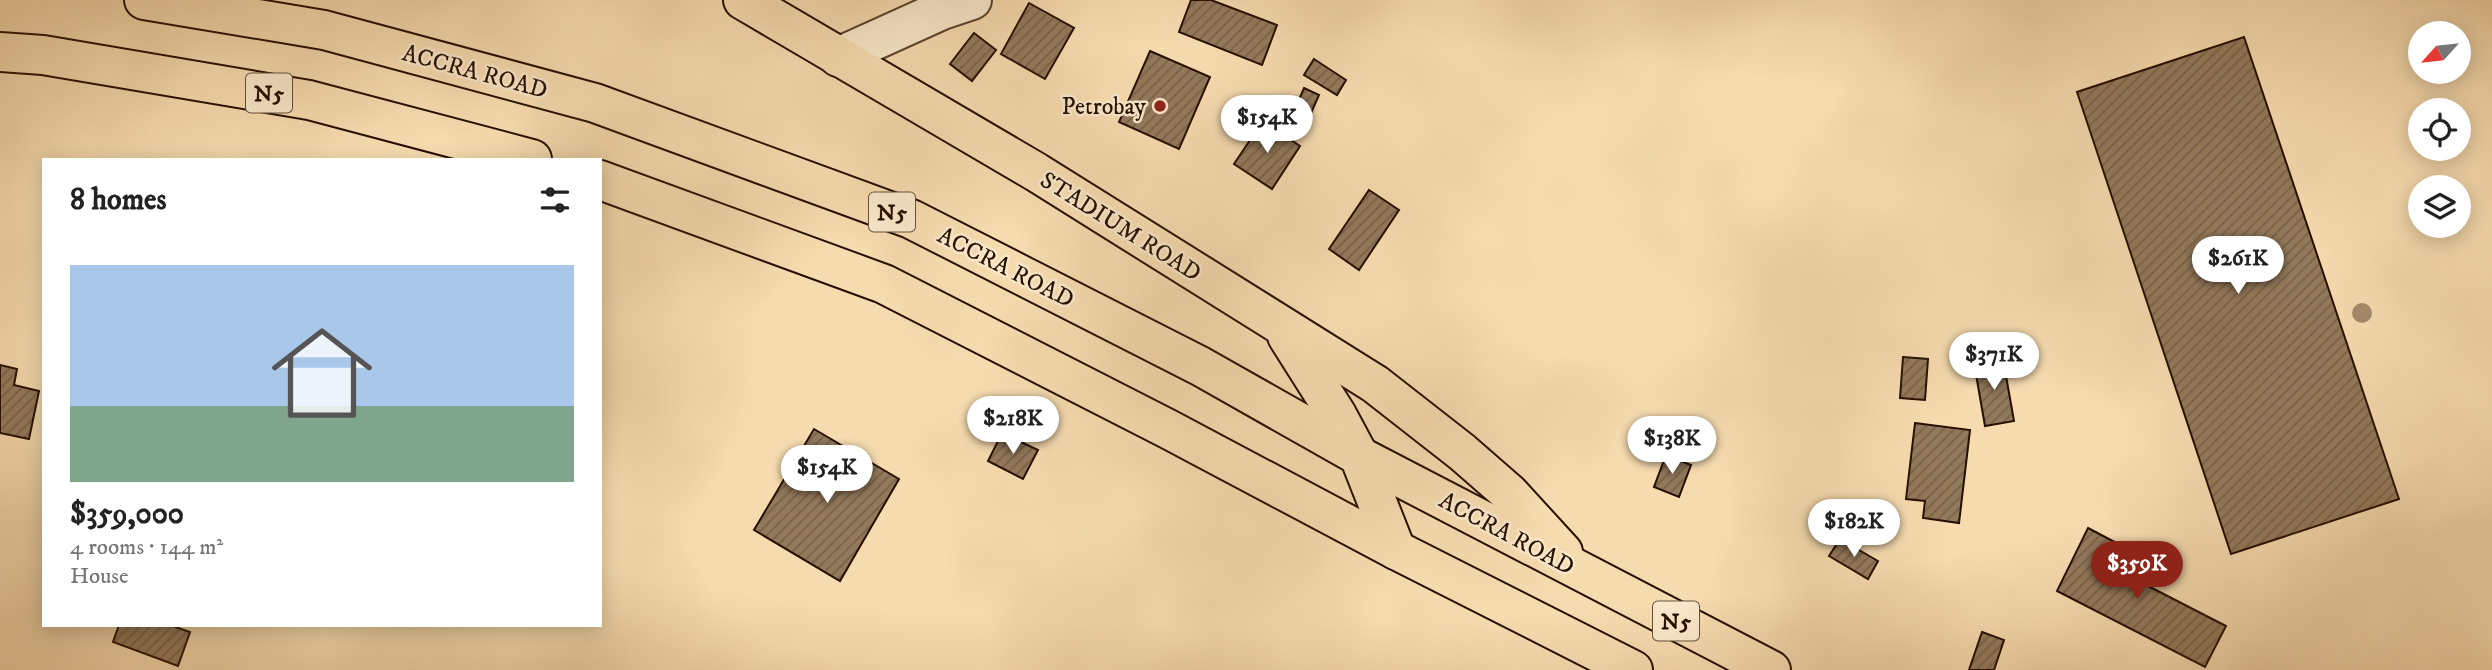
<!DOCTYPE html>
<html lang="en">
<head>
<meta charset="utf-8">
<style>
  :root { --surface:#fff; --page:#f2f2f2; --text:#222; --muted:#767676; --line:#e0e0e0; --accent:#8f2418 }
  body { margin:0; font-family:"IM FELL DW Pica",serif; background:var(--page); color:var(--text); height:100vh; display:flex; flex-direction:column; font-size:26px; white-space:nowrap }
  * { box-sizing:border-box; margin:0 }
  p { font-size:23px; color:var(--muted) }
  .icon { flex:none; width:38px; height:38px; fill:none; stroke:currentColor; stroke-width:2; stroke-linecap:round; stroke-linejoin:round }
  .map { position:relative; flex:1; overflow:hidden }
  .drawer { position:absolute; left:42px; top:158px; width:560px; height:469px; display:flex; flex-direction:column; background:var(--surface); border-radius:0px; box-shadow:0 4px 18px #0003 }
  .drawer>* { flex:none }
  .needle { width:46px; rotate:243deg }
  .buttons { position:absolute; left:2408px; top:21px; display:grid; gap:14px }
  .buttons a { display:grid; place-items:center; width:63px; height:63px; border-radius:50%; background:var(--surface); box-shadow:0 4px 18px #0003; font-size:35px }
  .price { position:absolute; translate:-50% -60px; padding:0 16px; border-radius:24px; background:#fff; color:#222; font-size:23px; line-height:46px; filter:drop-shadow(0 2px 4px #0008) }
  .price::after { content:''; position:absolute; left:50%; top:42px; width:21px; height:16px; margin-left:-10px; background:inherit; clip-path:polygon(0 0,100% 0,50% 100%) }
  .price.on { background:var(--accent); color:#fff }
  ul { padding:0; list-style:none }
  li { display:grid; align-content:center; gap:14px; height:371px; padding:0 28px }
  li+li { border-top:2px solid var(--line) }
  li span { display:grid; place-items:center; height:217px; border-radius:0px; color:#555 }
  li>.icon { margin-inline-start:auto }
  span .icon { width:126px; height:126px; fill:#fffc; stroke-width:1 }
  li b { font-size:30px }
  h2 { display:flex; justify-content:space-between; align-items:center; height:84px; padding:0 28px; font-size:30px }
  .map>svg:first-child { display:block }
</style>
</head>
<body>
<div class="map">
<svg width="2492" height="670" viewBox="0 0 2492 670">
  <defs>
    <pattern id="building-hatch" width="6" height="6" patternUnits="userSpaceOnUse" patternTransform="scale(1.75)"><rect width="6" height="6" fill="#93795b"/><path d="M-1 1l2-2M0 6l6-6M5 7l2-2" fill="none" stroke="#786249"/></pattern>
  </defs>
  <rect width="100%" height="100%" fill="#f6dbaf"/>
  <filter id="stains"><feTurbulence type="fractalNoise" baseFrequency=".00286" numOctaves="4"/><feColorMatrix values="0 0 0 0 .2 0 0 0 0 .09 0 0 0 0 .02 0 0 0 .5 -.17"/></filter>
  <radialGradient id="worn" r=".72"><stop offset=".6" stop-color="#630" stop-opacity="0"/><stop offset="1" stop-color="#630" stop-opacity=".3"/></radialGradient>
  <g fill="url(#building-hatch)" stroke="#270f00" stroke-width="2">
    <path d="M 1191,0 L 1211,0 L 1277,25 L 1262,65 L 1179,32 Z"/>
    <path d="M 1029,3 L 1074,28 L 1045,79 L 1001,54 Z"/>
    <path d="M 974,33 L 996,50 L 972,81 L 950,64 Z"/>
    <path d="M 2244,37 L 2399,499 L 2231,554 L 2077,92 Z"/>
    <path d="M 1150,51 L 1210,77 L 1179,149 L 1119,122 Z"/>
    <path d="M 1314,59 L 1346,80 L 1337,95 L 1304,75 Z"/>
    <path d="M 1304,88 L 1319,95 L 1308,120 L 1293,113 Z"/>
    <path d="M 1263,121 L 1300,146 L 1272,189 L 1234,164 Z"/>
    <path d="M 1369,190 L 1399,210 L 1359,270 L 1329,249 Z"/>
    <path d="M 1903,357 L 1928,359 L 1925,400 L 1900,398 Z"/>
    <path d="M 2003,359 L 2014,421 L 1985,426 L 1974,363 Z"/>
    <path d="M 0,365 L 17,369 L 14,385 L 39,391 L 29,439 L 0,433 Z"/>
    <path d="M 1915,423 L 1970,430 L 1959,523 L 1923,518 L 1925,501 L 1906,499 Z"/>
    <path d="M 814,429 L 899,479 L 840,581 L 754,530 Z"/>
    <path d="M 1002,433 L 1038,450 L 1023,479 L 988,461 Z"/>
    <path d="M 1666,455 L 1691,465 L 1679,497 L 1654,487 Z"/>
    <path d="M 2088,528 L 2126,548 L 2115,569 L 2226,626 L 2205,667 L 2057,591 Z"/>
    <path d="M 1840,539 L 1878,561 L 1868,579 L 1829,556 Z"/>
    <path d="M 119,625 L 170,625 L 190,632 L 178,666 L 113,642 Z"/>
    <path d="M 1982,632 L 2004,640 L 1994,670 L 1969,670 Z"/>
  </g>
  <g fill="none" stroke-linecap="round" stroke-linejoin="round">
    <defs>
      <path id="minor" d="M 838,57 L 942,10 L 972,0"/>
      <g id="major">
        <path d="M 144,0 L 324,30 L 595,103 L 911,219 L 1200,366 L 1359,456 L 1771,670"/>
        <path d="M 743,0 L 1036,172 L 1375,384 L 1462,452 L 1509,493 L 1563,552"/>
        <path d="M 0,52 L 43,55 L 309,100 L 532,159"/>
        <path d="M 600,180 L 884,284 L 1168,429 L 1396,550 L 1633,670"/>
        <path d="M 1287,336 L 1337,415 L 1359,456 L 1396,550"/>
      </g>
    </defs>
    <use href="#minor" stroke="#5b422c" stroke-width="42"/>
    <use href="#major" stroke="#270f00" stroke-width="42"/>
    <use href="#minor" stroke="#f9e8cb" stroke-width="38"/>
    <use href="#major" stroke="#f6dbaf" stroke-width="38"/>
  </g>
  <circle fill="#a58b6b" cx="2362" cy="313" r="10"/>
  <circle fill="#8f2418" stroke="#f9e8cb" stroke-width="2.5" cx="1160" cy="106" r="7"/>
  <g text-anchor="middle" stroke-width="5" stroke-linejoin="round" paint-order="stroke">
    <g fill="#f9e8cb" stroke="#66503d" stroke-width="2">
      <rect x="246" y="73.5" width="46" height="39" rx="5"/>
      <rect x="869" y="192.5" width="46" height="39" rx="5"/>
      <rect x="1653" y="601.5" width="46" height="39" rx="5"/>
    </g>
    <g font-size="23" font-weight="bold" fill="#270f00">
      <text x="269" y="101">N5</text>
      <text x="892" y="220">N5</text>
      <text x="1676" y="629">N5</text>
    </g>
    <g font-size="24" fill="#270f00" stroke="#f9e8cb">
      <text transform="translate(475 71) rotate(15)" y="8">ACCRA ROAD</text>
      <text transform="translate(1121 226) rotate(32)" y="8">STADIUM ROAD</text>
      <text transform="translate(1006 267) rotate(27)" y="8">ACCRA ROAD</text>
      <text transform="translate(1507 533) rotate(28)" y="8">ACCRA ROAD</text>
    </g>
    <g font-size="24" fill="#270f00" stroke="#f9e8cb" text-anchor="end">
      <text x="1146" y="114">Petrobay</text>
    </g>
  </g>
  <rect width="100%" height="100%" filter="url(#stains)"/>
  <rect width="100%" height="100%" fill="url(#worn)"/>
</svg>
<div class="buttons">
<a><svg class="needle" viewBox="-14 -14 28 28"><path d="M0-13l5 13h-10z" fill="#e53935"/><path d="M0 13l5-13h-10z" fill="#767676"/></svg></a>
<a><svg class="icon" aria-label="locate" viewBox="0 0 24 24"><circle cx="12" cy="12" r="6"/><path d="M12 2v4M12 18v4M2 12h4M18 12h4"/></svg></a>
<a><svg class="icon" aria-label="layers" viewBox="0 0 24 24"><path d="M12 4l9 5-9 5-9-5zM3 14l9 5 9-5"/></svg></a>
</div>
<b class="price" style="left:1267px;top:155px">$154K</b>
<b class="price" style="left:2238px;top:296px">$261K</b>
<b class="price" style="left:1994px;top:392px">$371K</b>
<b class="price" style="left:1013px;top:456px">$218K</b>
<b class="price" style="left:1672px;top:476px">$138K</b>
<b class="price" style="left:827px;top:505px">$154K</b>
<b class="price" style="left:1854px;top:559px">$182K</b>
<b class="price on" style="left:2137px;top:601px">$359K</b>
<section class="drawer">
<h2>8 homes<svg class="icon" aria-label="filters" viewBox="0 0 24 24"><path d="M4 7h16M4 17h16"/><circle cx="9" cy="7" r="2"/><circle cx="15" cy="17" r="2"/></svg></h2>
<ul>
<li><span style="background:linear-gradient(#a9c7e8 65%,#7fa58c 0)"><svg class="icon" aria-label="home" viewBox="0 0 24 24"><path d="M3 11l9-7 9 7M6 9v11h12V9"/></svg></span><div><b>$359,000</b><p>4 rooms · 144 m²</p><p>House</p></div></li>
</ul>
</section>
</div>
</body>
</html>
